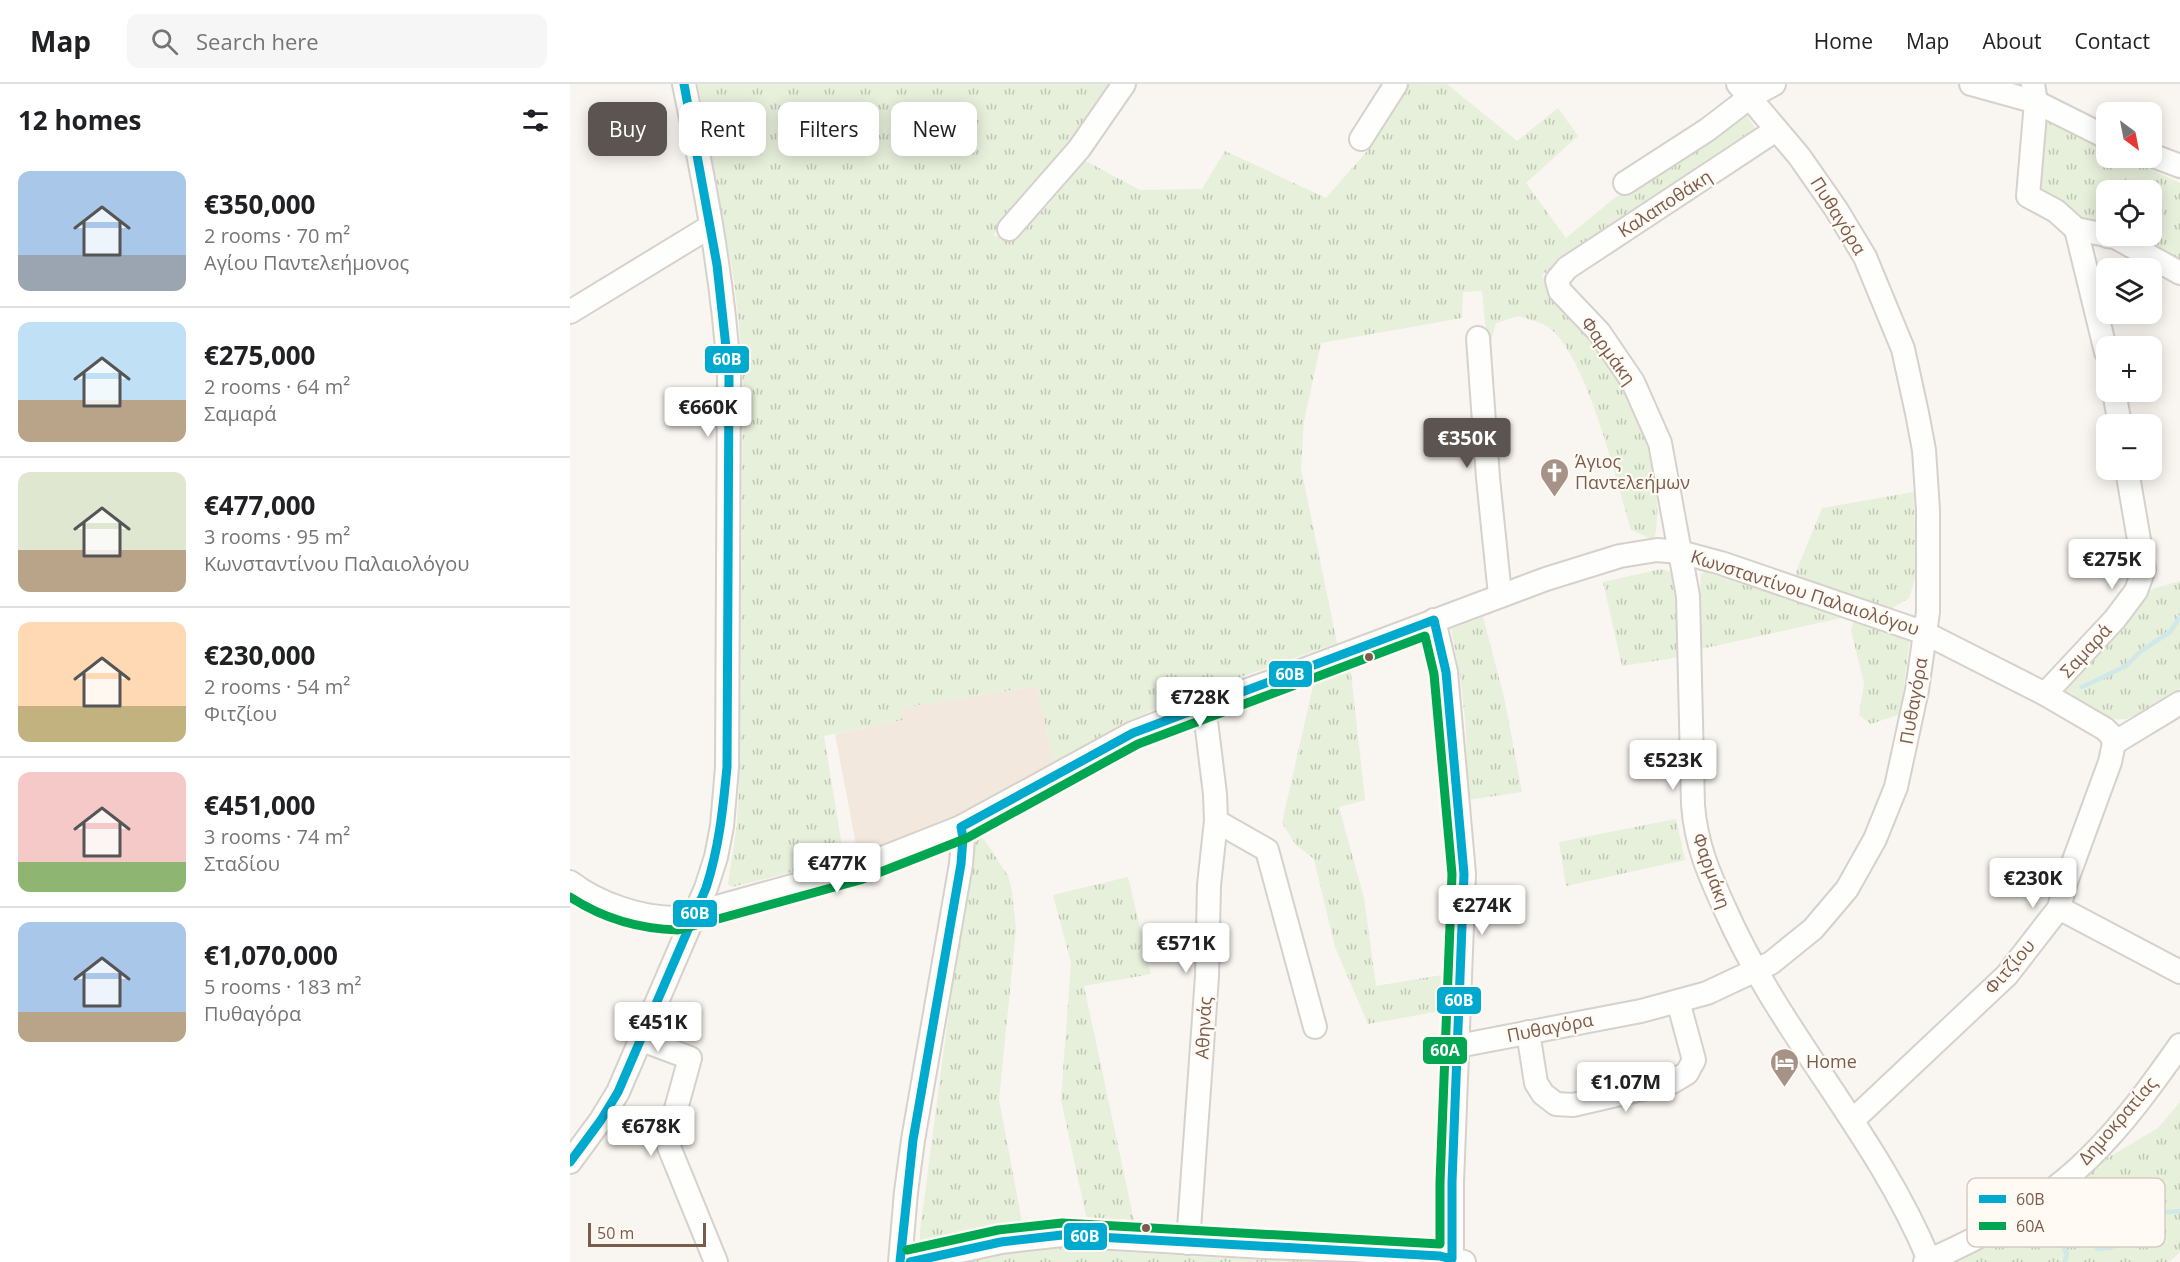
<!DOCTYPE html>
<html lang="en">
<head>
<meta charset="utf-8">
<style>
  :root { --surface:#fff; --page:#f6f6f6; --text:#202124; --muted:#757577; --line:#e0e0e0; --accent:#5c5450 }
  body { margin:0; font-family:"Open Sans",sans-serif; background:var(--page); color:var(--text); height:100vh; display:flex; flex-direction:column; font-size:22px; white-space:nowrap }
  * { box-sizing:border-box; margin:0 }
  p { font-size:20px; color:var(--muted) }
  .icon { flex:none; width:33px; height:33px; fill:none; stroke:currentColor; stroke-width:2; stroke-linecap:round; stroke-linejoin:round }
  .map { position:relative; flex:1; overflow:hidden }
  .sheet { display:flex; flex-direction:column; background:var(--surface); width:570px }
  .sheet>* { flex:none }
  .top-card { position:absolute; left:18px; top:18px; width:570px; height:54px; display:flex; gap:12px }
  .needle { width:39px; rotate:148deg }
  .buttons { position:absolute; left:1526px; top:18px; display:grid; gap:12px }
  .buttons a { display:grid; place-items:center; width:66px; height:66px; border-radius:12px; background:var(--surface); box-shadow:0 3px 15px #0003; font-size:30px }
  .scale { position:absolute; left:18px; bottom:15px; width:118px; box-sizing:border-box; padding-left:6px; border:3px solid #7a5c4d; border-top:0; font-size:16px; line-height:21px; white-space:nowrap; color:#7a5c4d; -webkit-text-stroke:4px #fffaf3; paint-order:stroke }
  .price { position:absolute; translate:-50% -51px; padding:0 14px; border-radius:6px; background:#fff; color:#222; font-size:20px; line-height:39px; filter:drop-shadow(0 2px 3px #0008) }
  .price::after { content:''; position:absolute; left:50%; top:36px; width:18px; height:14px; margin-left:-9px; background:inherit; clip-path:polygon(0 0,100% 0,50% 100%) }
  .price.on { background:var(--accent); color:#fff }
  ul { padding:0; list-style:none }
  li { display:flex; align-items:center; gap:18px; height:150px; padding:0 18px }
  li+li { border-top:2px solid var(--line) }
  li span { display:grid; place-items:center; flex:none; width:168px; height:120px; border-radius:12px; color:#555 }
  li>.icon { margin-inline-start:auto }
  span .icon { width:72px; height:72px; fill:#fffc; stroke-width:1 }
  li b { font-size:26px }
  h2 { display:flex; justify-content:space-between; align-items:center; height:72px; padding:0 18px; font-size:26px }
  .tag { padding:0 21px; border-radius:12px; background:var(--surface); box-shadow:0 3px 15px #0003; font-size:21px; line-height:54px }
  .tag.on { background:var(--accent); color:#fff }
  header { display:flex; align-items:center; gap:36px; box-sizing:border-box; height:84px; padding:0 30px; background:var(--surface); border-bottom:2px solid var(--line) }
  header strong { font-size:28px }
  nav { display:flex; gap:33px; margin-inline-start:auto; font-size:21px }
  .search { width:420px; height:54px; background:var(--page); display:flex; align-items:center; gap:15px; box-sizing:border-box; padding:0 21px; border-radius:12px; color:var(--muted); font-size:22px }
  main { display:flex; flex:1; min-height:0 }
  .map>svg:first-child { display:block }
</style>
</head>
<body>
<header>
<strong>Map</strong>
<div class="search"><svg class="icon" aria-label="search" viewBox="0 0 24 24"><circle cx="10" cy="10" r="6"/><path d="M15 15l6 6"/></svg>Search here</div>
<nav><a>Home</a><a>Map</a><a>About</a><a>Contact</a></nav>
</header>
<main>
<section class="sheet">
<h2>12 homes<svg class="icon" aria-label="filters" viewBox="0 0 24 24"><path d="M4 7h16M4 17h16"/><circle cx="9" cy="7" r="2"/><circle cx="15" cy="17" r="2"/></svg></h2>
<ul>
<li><span style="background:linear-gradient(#a9c7e8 70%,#9aa5b1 0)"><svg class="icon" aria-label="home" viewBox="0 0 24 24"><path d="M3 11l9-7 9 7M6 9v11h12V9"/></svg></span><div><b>€350,000</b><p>2 rooms · 70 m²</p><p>Αγίου Παντελεήμονος</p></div></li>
<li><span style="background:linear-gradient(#bfe0f5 65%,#b9a48a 0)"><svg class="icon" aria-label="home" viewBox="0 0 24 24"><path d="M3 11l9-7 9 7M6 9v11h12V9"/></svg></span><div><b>€275,000</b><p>2 rooms · 64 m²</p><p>Σαμαρά</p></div></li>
<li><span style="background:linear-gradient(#dfe7d0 65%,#b9a48a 0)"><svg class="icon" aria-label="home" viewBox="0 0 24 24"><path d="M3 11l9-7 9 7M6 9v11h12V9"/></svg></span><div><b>€477,000</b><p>3 rooms · 95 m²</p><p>Κωνσταντίνου Παλαιολόγου</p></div></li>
<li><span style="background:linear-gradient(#ffd9b3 70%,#c2b280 0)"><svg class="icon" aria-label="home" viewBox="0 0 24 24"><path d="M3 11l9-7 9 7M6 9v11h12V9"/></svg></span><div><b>€230,000</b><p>2 rooms · 54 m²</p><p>Φιτζίου</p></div></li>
<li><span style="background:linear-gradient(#f6c9c9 75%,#8fb573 0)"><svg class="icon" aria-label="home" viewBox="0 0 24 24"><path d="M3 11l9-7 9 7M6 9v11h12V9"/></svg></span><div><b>€451,000</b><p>3 rooms · 74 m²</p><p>Σταδίου</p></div></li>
<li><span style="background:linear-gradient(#a9c7e8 75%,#b9a48a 0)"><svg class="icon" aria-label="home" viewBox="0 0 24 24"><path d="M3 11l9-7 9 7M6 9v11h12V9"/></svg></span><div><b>€1,070,000</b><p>5 rooms · 183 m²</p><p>Πυθαγόρα</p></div></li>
</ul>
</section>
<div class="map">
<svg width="1610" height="1178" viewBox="0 0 1610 1178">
  <defs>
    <pattern id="grass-tufts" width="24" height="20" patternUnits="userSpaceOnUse" patternTransform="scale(1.5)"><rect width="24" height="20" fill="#e7f0db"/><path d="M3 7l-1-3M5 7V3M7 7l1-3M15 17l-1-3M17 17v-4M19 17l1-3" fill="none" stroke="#c0c6b4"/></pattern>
  </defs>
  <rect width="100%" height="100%" fill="#f9f5f0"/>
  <path fill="#f2e8de" d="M 467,602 L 484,681 L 374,739 L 321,761 L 288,771 L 265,650 L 332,636 L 330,624 Z"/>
  <g fill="url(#grass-tufts)">
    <path d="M 128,0 L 540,0 L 497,60 L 423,151 L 440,157 L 479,120 L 514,76 L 570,106 L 632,105 L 655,67 L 756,114 L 799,65 L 835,0 L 877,0 L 947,57 L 988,24 L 1008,52 L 956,99 L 996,154 L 1043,115 L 1176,31 L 1187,46 L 1184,56 L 972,191 L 976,200 C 1028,260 1066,302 1082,384 C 1087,409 1090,430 1084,456 L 1061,446 C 1047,399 1017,270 978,243 C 970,238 957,235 948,232 L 926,239 L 921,257 L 915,240 L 912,207 L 893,208 L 892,234 L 751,259 L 734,337 L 731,384 L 767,559 L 606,616 L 552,640 L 484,681 L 467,602 L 330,624 L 333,636 L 254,652 L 274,775 L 162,803 L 158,800 L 167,741 L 169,702 L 173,305 L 170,251 L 164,196 Z"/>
    <path d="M 1472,32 L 1536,64 L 1536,74 L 1556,74 L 1610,99 L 1610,179 L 1557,152 L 1581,152 L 1581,106 L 1536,106 L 1536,144 L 1500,133 L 1471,110 Z"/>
    <path d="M 1344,408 L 1346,492 L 1339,514 L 1321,525 L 1293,519 L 1224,493 L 1252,424 Z"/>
    <path d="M 1091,485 L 1104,489 L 1107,496 L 1110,573 L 1052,582 L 1033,498 Z"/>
    <path d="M 1135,488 L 1262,529 L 1271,534 L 1131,565 L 1130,504 L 1131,490 Z"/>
    <path d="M 1610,497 L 1610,605 C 1595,614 1563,639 1545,635 C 1533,632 1507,614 1495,607 L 1582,505 Z"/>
    <path d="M 913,533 L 934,613 L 952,708 L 897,716 L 896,645 L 891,598 L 881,545 Z"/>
    <path d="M 1284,537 L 1340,555 L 1330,630 L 1301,640 L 1289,631 L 1294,599 L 1281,546 Z"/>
    <path d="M 780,581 L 795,716 L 769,723 L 794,814 L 806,902 L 872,891 L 870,927 L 798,940 L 765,863 L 744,775 L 726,761 L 712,739 L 745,593 Z"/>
    <path d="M 1106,735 L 1115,776 L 996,802 L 989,758 Z"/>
    <path d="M 407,750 L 416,758 L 438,792 L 442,807 L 446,845 L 429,1016 L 453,1143 L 397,1154 L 362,1166 L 350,1161 L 350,1147 L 392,828 Z"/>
    <path d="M 558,793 L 581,890 L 514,902 L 566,1146 L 518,1141 L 491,1016 L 501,879 L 483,811 Z"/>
    <path d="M 1610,1018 L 1610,1168 L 1599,1178 L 1376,1178 L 1529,1079 L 1588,1044 Z"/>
    <path d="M 487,1164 L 689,1176 L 823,1178 L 387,1178 L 421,1169 Z"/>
  </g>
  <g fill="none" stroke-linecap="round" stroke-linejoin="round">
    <g stroke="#d0e8ea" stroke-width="4.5">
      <path d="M 1512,603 L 1556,582 L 1571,567 L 1600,548 L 1610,533"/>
      <path d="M 1495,1178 L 1497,1170 L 1490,1156 L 1497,1148 L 1517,1153 L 1528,1165 C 1559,1162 1571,1153 1591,1129 L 1610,1127"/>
    </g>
    <defs>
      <g id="minor">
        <path d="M 1401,0 L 1466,18 L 1536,53"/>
        <path d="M 1463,0 L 1466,18 L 1458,112 L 1486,127 L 1506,145 L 1536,151"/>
        <path d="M 1206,46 L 997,184 L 987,196 L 990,207 L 1029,248 L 1063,298 L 1090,359 L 1118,512 L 1123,721 C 1126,761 1139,790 1155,825 C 1210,950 1307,1050 1359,1176"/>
        <path d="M 791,55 L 826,0"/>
        <path d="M 1581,71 L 1610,82"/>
        <path d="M 1055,99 L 1137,46 L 1180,13 L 1204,0"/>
        <path d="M 439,145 L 509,65 L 554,0"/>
        <path d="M 1506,145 L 1536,268"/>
        <path d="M 1537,152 L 1545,153 L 1610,189"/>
        <path d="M 0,228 L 141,142"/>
        <path d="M 908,254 L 918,394 L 930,511"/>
        <path d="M 1544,308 L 1550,340"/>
        <path d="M 864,536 L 876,588 L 894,790 L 882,1098 L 882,1175"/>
        <path d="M 1475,610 L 1545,535 L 1566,507 L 1574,485 L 1557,386"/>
        <path d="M 646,737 L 697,766 L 745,943"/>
        <path d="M 0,798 C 29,820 70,834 107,834 L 287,784 L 391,743 L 563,649 L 624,625 L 720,591 L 976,495 L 1050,472 L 1087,466 L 1110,468 L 1151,479 L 1355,549 L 1475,610 L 1535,645 L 1541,651 L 1544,659"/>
        <path d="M 1489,824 L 1610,888"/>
        <path d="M 958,948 L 966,999 L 973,1010 L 986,1020 L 1003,1021 L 1102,998 L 1117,989 L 1124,976 L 1108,917"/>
        <path d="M 72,956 L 120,974 L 101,1043 L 99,1063 L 146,1178"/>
        <path d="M 888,962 L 1071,927 L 1137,909 L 1201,879 L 1243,845 L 1277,805 L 1305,755 L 1326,703 L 1347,606 L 1358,528 L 1358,426 L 1354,366 L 1347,329 L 1333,265 L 1295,173 L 1266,125 L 1229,72 L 1168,0"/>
        <path d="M 1283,1036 L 1437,891 L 1489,824 L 1496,798 L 1540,678 L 1544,659 L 1610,619"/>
        <path d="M 0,1078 L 31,1036 L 48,1008 L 136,804 L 146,773 L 152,742 L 157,683 L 159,291 C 153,193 134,96 114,0"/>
        <path d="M 618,1159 L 637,892 L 639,801 L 646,737 L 645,710 L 634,621"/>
        <path d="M 330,1178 L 336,1108 L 343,1056 L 391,780 L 393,754 L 391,743"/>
        <path d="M 340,1178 L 431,1158 L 492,1151 L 694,1163 L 784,1166 L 870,1172 L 894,1178"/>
        <path d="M 1355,1178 C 1414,1153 1472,1120 1518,1075 C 1553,1041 1582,1001 1610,961"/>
      </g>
    </defs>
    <use href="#minor" stroke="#d7d1cb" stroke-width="26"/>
    <use href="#minor" stroke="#fefefd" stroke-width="22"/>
    <defs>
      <g id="bus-1">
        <path d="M 0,1078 L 31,1036 L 48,1008 L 136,804 C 149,764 153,725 157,683 L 159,291 L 147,181 L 114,0"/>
        <path d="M 330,1178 L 343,1056 L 391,780 L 393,754 L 391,743 L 563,649 L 864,536 L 876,588 L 894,790 L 882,1098 L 882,1175 L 870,1172 L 492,1151 L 431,1158 L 340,1178"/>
      </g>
      <path id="bus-2" d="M 0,813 C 32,834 70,845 108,846 L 290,796 L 349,773 L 397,754 L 568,660 L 855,552 L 864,590 L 882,790 L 870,1098 L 870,1160 L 492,1139 L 428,1146 L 337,1166"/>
    </defs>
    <use href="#bus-1" stroke="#fffaf3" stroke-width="14"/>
    <use href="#bus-2" stroke="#fffaf3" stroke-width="14"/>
    <use href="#bus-1" stroke="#00a9ce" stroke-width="9"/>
    <use href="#bus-2" stroke="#00a651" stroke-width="9"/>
  </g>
  <defs>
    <symbol id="church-pin" viewBox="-11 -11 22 30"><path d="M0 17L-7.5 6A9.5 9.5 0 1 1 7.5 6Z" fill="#a69286" stroke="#fffaf3"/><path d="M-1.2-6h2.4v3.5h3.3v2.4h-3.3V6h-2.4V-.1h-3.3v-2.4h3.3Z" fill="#fff"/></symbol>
    <symbol id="hotel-pin" viewBox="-11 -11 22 30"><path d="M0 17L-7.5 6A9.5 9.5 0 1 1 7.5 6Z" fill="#a69286" stroke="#fffaf3"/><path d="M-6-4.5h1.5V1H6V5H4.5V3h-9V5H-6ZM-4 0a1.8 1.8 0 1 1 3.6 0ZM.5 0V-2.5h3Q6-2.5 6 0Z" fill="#fff"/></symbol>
  </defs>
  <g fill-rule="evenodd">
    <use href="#church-pin" x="968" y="372" width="33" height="45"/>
    <use href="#hotel-pin" x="1198" y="962" width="33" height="45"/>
  </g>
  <g fill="#7a5c4d" stroke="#fffaf3" stroke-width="2">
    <circle cx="799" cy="573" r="5"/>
    <circle cx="576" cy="1144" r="5"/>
  </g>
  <g text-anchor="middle" stroke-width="4.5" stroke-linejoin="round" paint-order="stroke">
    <g font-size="18" fill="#7a5c4d" stroke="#fffaf3">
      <text transform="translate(1095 120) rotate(-33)" y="6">Καλαποθάκη</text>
      <text transform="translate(1268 132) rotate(58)" y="6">Πυθαγόρα</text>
      <text transform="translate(1038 267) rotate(54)" y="6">Φαρμάκη</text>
      <text transform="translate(1235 509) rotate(18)" y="6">Κωνσταντίνου Παλαιολόγου</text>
      <text transform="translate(1516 567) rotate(-47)" y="6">Σαμαρά</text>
      <text transform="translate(1344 617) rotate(-80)" y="6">Πυθαγόρα</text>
      <text transform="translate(1141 787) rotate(70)" y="6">Φαρμάκη</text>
      <text transform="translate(1440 883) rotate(-49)" y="6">Φιτζίου</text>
      <text transform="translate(634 944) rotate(-87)" y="6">Αθηνάς</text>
      <text transform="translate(980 944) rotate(-11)" y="6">Πυθαγόρα</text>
      <text transform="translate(1548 1037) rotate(-49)" y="6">Δημοκρατίας</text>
    </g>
    <g font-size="18" fill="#7a5c4d" stroke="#fffaf3" text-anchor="start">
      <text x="1005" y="384">Άγιος<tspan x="1005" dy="21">Παντελεήμων</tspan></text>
      <text x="1236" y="984">Home</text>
    </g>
  </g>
  <rect x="1397" y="1094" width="198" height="69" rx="9" fill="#fffaf3" stroke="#d7cbc1" stroke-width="1.5"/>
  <rect x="1409" y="1111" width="27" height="8" fill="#00a9ce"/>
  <rect x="1409" y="1138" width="27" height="8" fill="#00a651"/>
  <g font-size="16" fill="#7a5c4d">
    <text x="1446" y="1121">60Β</text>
    <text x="1446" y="1148">60Α</text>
  </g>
  <g stroke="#fffaf3" stroke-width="2">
    <rect x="134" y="261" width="46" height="29" rx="6" fill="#00a9ce"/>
    <rect x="698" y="576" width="45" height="28" rx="6" fill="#00a9ce"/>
    <rect x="102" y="815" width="46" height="29" rx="6" fill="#00a9ce"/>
    <rect x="866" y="902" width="46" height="29" rx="6" fill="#00a9ce"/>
    <rect x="852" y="952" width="46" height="29" rx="6" fill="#00a651"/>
    <rect x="493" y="1138" width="45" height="29" rx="6" fill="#00a9ce"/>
  </g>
  <g font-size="16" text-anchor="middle" font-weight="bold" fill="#fff">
    <text x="157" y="281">60Β</text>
    <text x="720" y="596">60Β</text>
    <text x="125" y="835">60Β</text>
    <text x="889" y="922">60Β</text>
    <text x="875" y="972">60Α</text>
    <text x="515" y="1158">60Β</text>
  </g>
</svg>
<div class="buttons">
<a><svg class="needle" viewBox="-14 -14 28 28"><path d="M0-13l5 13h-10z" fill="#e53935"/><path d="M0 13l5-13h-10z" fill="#757577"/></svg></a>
<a><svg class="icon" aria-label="locate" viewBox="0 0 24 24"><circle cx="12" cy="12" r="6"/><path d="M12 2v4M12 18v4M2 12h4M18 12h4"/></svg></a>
<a><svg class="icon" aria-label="layers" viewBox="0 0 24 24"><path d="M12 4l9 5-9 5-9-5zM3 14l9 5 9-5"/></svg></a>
<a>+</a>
<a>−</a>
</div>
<div class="scale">50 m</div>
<b class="price" style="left:138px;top:354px">€660K</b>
<b class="price on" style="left:897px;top:385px">€350K</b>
<b class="price" style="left:1542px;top:506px">€275K</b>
<b class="price" style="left:630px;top:644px">€728K</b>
<b class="price" style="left:1103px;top:707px">€523K</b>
<b class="price" style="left:267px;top:810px">€477K</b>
<b class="price" style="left:1463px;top:825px">€230K</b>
<b class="price" style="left:912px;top:852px">€274K</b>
<b class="price" style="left:616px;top:890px">€571K</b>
<b class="price" style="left:88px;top:969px">€451K</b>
<b class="price" style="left:1056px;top:1029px">€1.07M</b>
<b class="price" style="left:81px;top:1073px">€678K</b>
<div class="top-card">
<a class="tag on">Buy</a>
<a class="tag">Rent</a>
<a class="tag">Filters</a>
<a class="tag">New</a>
</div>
</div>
</main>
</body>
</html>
